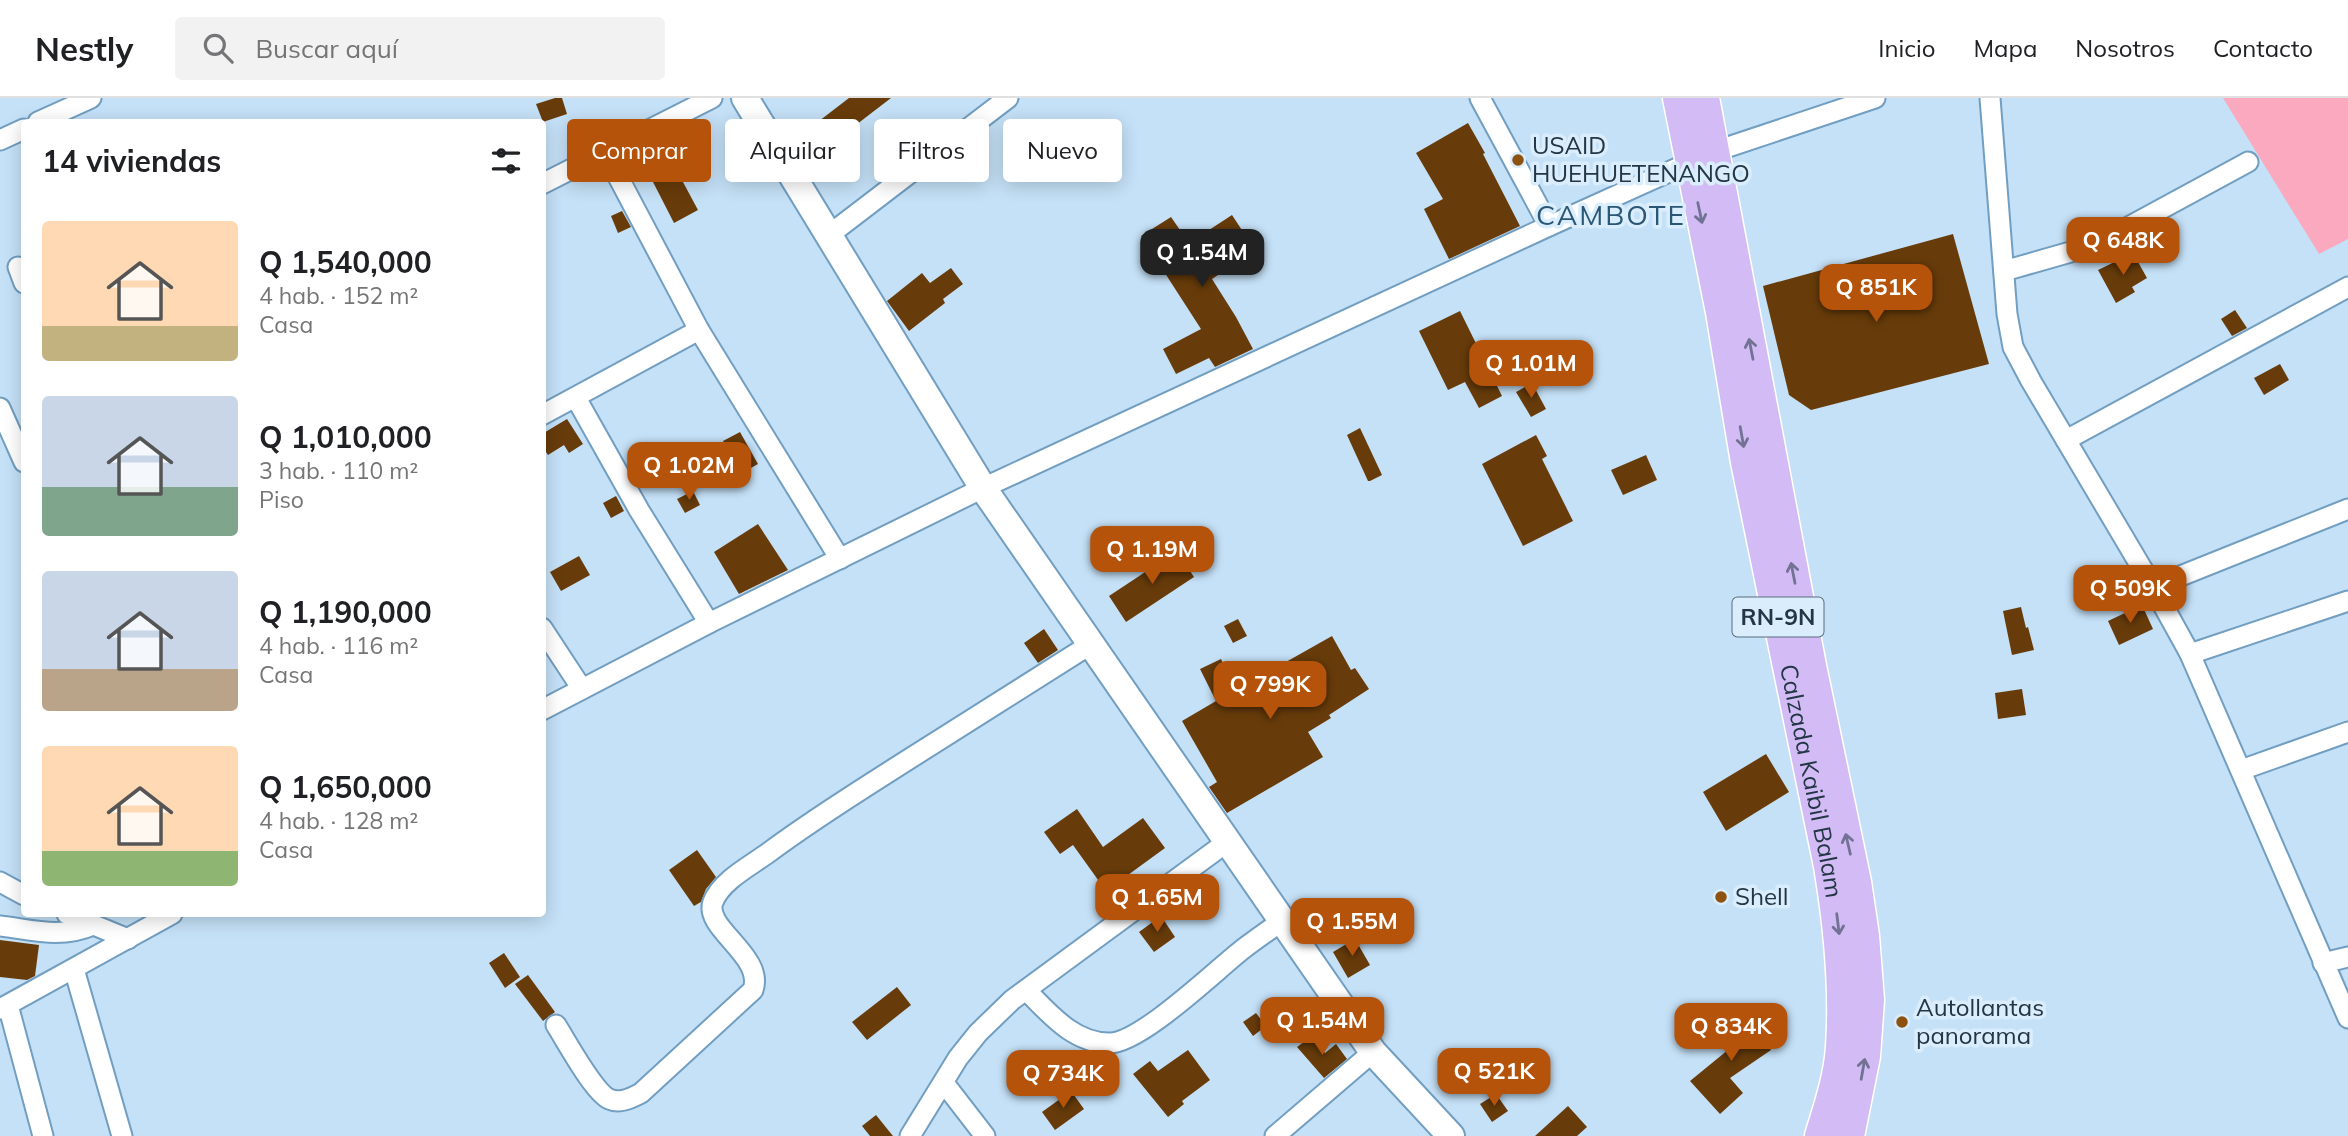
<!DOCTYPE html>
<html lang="es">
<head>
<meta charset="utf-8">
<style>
  :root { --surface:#fff; --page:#f2f2f2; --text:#202124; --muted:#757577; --line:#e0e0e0; --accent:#b45309 }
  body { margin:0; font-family:Mulish,sans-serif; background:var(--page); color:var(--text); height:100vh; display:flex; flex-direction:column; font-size:26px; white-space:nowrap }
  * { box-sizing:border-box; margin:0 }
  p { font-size:23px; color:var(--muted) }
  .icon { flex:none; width:38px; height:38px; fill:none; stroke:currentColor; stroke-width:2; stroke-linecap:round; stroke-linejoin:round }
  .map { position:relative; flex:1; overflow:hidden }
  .drawer { position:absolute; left:21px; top:21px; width:525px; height:798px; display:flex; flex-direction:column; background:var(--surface); border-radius:7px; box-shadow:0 4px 18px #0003 }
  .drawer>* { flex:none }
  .guide { position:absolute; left:567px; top:21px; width:665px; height:63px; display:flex; gap:14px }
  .price { position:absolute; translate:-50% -60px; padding:0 16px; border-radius:14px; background:var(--accent); color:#fff; font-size:23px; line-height:46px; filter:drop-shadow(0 2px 4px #0008) }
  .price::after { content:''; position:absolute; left:50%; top:42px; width:21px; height:16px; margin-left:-10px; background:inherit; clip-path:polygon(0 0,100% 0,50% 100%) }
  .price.selected { background:#222; color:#fff }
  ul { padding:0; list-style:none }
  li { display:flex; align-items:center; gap:21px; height:175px; padding:0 21px }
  li span { display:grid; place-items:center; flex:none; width:196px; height:140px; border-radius:7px; color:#555 }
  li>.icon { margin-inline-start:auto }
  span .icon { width:84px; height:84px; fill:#fffc; stroke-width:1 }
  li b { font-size:30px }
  h2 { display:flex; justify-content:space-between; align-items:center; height:84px; padding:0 21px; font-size:30px }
  .chip { padding:0 24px; border-radius:7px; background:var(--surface); box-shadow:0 4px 18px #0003; font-size:24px; line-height:63px }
  .chip.selected { background:var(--accent); color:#fff }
  header { display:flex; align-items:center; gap:42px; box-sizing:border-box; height:98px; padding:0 35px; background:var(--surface); border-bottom:2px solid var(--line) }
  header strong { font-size:33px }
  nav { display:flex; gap:38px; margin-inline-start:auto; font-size:24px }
  .search { width:490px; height:63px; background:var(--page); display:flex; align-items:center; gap:18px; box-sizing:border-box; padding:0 24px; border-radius:7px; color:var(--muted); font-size:26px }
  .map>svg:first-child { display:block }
</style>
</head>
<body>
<header>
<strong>Nestly</strong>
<div class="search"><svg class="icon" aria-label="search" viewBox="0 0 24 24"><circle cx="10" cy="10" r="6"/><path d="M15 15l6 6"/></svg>Buscar aquí</div>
<nav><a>Inicio</a><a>Mapa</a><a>Nosotros</a><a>Contacto</a></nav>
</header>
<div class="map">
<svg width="2348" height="1038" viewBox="0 0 2348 1038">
  <rect width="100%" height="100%" fill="#c5e1f7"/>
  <path fill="#fba9bf" d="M 2223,0 L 2348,0 L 2348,141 L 2319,156 Z"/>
  <g fill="#683c0a">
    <path d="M 555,0 L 562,0 L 567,16 L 543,24 L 536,6 Z"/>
    <path d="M 849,0 L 891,0 L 809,63 L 793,43 Z"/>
    <path d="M 1468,25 L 1485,55 L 1483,56 L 1520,128 L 1449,161 L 1424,111 L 1443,101 L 1416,55 Z"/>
    <path d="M 676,71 L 698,112 L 674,125 L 653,84 Z"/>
    <path d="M 622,113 L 631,129 L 618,135 L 611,118 Z"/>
    <path d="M 1232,117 L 1255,152 L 1212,181 L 1236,219 L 1253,251 L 1215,269 L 1209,260 L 1176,276 L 1163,251 L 1201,231 L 1141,138 L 1171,119 L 1189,145 Z"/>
    <path d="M 1953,136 L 1989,266 L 1811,312 L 1789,297 L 1763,188 Z"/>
    <path d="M 2133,155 L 2147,180 L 2132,189 L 2135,194 L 2116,205 L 2098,172 Z"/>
    <path d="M 951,170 L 963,186 L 943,201 L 945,205 L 909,233 L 887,203 L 922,175 L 930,185 Z"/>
    <path d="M 2235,212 L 2247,230 L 2232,238 L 2221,221 Z"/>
    <path d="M 1460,213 L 1502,298 L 1479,310 L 1465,284 L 1448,292 L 1419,233 Z"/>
    <path d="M 2280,266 L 2289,282 L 2264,297 L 2254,280 Z"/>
    <path d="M 1532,285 L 1546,311 L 1531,319 L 1516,294 Z"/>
    <path d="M 567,321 L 583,346 L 569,355 L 564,347 L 548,357 L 542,348 L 542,336 Z"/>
    <path d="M 1360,330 L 1382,377 L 1370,383 L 1368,383 L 1347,337 Z"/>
    <path d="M 740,334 L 758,366 L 740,376 L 723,343 Z"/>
    <path d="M 1536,337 L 1547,358 L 1542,361 L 1573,423 L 1523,448 L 1482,366 Z"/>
    <path d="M 1646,357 L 1657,382 L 1623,397 L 1611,372 Z"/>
    <path d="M 693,393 L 700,407 L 685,415 L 677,401 Z"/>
    <path d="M 616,398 L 624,413 L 611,420 L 603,405 Z"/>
    <path d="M 758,426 L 788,472 L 739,496 L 714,454 Z"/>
    <path d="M 1177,453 L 1194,479 L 1126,524 L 1109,498 Z"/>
    <path d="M 579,458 L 590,477 L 561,493 L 550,474 Z"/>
    <path d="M 2142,507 L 2153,531 L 2119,547 L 2108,523 Z"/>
    <path d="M 2021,509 L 2026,530 L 2028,529 L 2034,552 L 2012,557 L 2003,513 Z"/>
    <path d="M 1238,521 L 1247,538 L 1233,545 L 1224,528 Z"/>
    <path d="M 1044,531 L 1058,552 L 1038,565 L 1024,545 Z"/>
    <path d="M 1332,538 L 1351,572 L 1355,570 L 1369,591 L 1329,617 L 1331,620 L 1308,634 L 1323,659 L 1227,715 L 1209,689 L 1217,684 L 1182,623 L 1216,603 L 1200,571 L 1221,561 L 1236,592 Z"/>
    <path d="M 2022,591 L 2026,617 L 1998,621 L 1995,595 Z"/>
    <path d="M 1766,656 L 1789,694 L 1726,733 L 1703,694 Z"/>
    <path d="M 1077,711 L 1103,749 L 1143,720 L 1165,750 L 1106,793 L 1073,747 L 1060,756 L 1044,734 Z"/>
    <path d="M 697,752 L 716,779 L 706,791 L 701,804 L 694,808 L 669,772 Z"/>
    <path d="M 1161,818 L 1175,839 L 1154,854 L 1139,834 Z"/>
    <path d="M 1355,841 L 1370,867 L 1348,880 L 1333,854 Z"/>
    <path d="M 0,842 L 39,847 L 35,878 L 27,882 L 0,879 Z"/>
    <path d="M 504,855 L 520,879 L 505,890 L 489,865 Z"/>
    <path d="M 528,877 L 555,914 L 543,923 L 515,886 Z"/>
    <path d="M 897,889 L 911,907 L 867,942 L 852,924 Z"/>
    <path d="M 1746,914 L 1771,952 L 1730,980 L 1743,995 L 1720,1016 L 1690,983 L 1734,947 L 1722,929 Z"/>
    <path d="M 1256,915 L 1266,928 L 1253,938 L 1243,924 Z"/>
    <path d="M 1312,938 L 1325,955 L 1336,946 L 1347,961 L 1324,980 L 1297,949 Z"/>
    <path d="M 1188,952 L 1210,982 L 1182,1003 L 1184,1006 L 1168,1019 L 1133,976 L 1150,963 L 1158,973 Z"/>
    <path d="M 1071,993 L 1084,1011 L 1055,1032 L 1042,1014 Z"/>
    <path d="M 1496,996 L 1508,1013 L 1492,1024 L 1480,1006 Z"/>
    <path d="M 1568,1008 L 1587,1029 L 1577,1038 L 1535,1038 Z"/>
    <path d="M 876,1017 L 893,1038 L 870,1038 L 862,1028 Z"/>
  </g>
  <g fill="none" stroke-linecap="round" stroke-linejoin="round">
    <defs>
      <g id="street">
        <path d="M 1480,0 L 1549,128"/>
        <path d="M 1990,0 L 2007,216 L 2013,249 L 2031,283 L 2153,489 L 2190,556 L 2348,920"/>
        <path d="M 38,24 L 91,0"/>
        <path d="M 0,42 L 24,31"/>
        <path d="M 605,54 L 699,232 L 840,461"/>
        <path d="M 542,86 L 712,0"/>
        <path d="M 829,137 L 1008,0"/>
        <path d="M 18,169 L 24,185"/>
        <path d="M 2004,173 L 2095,147 L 2248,64"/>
        <path d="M 576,300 L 639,412 L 709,525"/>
        <path d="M 0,310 L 24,364"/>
        <path d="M 542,317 L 699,232"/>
        <path d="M 2066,342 L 2348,189"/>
        <path d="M 2153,489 L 2348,411"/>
        <path d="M 542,530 L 582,591"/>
        <path d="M 2190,556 L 2348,503"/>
        <path d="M 542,612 L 709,525 L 983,390 L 1549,128 L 1713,54 L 1875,0"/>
        <path d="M 2241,672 L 2348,634"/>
        <path d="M 0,784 L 24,797"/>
        <path d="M 67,816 L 128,841"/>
        <path d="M 0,828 C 33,832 61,841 93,827"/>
        <path d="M 2323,865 L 2348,859"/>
        <path d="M 74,871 L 122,1038"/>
        <path d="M 1026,892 C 1049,915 1073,945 1109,945 C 1140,946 1216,872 1243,851 C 1256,841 1269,832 1282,823"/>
        <path d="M 8,907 L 43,1038"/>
        <path d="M 0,911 L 172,816"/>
        <path d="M 556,927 C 567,944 593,993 609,1001 C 620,1006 631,1000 641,995 L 753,892 C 765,858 703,830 713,804 C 721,783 750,768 768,755 C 812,722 859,693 906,663 C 968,624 1029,585 1091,546"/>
        <path d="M 944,985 L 985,1038"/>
        <path d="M 910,1038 L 958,960 L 978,935 L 1012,902 L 1227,744"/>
        <path d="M 1275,1038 L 1373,954"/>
      </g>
      <path id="secondary" d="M 745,0 L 983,390 L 1373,954 L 1451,1038"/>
      <g id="primary">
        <path id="s1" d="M 1678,0 L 1721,214 L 1746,364 L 1829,768 C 1839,828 1845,888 1841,949 C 1839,979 1829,1009 1820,1038"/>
        <path d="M 1704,0 L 1811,568 L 1856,784 L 1864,838 L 1869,902 L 1865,958 L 1849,1038"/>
      </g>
    </defs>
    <use href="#street" stroke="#719ec1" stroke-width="23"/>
    <use href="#secondary" stroke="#719ec1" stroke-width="30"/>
    <use href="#primary" stroke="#fff" stroke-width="33"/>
    <use href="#street" stroke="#fff" stroke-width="19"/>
    <use href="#secondary" stroke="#fff" stroke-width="26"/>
    <use href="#primary" stroke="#d3bbf5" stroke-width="30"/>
  </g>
  <defs><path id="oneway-shaft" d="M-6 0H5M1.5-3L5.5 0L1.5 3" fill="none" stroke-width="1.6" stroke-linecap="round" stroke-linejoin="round" transform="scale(1.75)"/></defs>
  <g stroke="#727294">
    <use href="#oneway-shaft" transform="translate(1700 115) rotate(78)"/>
    <use href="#oneway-shaft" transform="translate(1751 251) rotate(-101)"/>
    <use href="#oneway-shaft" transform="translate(1742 339) rotate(80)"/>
    <use href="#oneway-shaft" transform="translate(1793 475) rotate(-101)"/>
    <use href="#oneway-shaft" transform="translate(1848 746) rotate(-103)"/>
    <use href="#oneway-shaft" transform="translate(1838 826) rotate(83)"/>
    <use href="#oneway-shaft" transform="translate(1863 971) rotate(-80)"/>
  </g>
  <g fill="#8d520f" stroke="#daedfc" stroke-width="2.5">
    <circle cx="1518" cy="62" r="7"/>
    <circle cx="1721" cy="799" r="7"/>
    <circle cx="1902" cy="924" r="7"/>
  </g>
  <g text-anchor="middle" stroke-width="7" stroke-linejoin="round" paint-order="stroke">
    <rect fill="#daedfc" stroke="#5a6d7c" stroke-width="2" x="1732.5" y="499.5" width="91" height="39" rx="5"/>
    <g font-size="23" font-weight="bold" fill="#233645">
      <text x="1778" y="527">RN-9N</text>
    </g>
    <g font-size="24" fill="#233645" stroke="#daedfc" text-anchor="start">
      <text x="1532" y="56">USAID<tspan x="1532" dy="28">HUEHUETENANGO</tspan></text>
      <text x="1735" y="807">Shell</text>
      <text x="1916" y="918">Autollantas<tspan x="1916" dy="28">panorama</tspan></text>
    </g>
    <g font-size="24" fill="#233645" stroke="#daedfc">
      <text dy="8" stroke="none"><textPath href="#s1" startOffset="696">Calzada Kaibil Balam</textPath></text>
    </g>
    <g font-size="28" letter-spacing="2" fill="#2b5776" stroke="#daedfc">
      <text x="1611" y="127">CAMBOTE</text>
    </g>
  </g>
</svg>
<b class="price" style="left:2123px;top:179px">Q 648K</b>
<b class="price selected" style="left:1202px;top:191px">Q 1.54M</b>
<b class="price" style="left:1876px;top:226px">Q 851K</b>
<b class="price" style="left:1531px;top:302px">Q 1.01M</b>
<b class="price" style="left:689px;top:404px">Q 1.02M</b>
<b class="price" style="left:1152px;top:488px">Q 1.19M</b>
<b class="price" style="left:2130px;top:527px">Q 509K</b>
<b class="price" style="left:1270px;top:623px">Q 799K</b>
<b class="price" style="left:1157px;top:836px">Q 1.65M</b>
<b class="price" style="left:1352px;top:860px">Q 1.55M</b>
<b class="price" style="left:1322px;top:959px">Q 1.54M</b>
<b class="price" style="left:1731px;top:965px">Q 834K</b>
<b class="price" style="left:1494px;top:1010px">Q 521K</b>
<b class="price" style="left:1063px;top:1012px">Q 734K</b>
<div class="guide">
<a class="chip selected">Comprar</a>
<a class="chip">Alquilar</a>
<a class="chip">Filtros</a>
<a class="chip">Nuevo</a>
</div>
<section class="drawer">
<h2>14 viviendas<svg class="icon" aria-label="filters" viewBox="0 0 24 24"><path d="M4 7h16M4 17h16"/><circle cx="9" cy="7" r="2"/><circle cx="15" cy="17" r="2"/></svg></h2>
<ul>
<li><span style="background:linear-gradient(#ffd9b3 75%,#c2b280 0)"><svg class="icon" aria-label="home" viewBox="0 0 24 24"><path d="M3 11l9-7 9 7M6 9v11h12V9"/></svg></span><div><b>Q 1,540,000</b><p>4 hab. · 152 m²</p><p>Casa</p></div></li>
<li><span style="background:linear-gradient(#c9d6e8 65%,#7fa58c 0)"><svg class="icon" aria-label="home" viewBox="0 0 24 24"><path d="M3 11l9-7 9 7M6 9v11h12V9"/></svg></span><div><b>Q 1,010,000</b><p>3 hab. · 110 m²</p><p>Piso</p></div></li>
<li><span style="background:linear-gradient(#c9d6e8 70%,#b9a48a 0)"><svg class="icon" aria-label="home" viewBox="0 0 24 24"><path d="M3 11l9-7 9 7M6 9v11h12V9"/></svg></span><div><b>Q 1,190,000</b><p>4 hab. · 116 m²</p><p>Casa</p></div></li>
<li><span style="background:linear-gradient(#ffd9b3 75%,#8fb573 0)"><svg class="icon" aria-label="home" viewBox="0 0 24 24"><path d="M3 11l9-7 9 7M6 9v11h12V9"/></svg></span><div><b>Q 1,650,000</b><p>4 hab. · 128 m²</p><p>Casa</p></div></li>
</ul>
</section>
</div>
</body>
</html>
